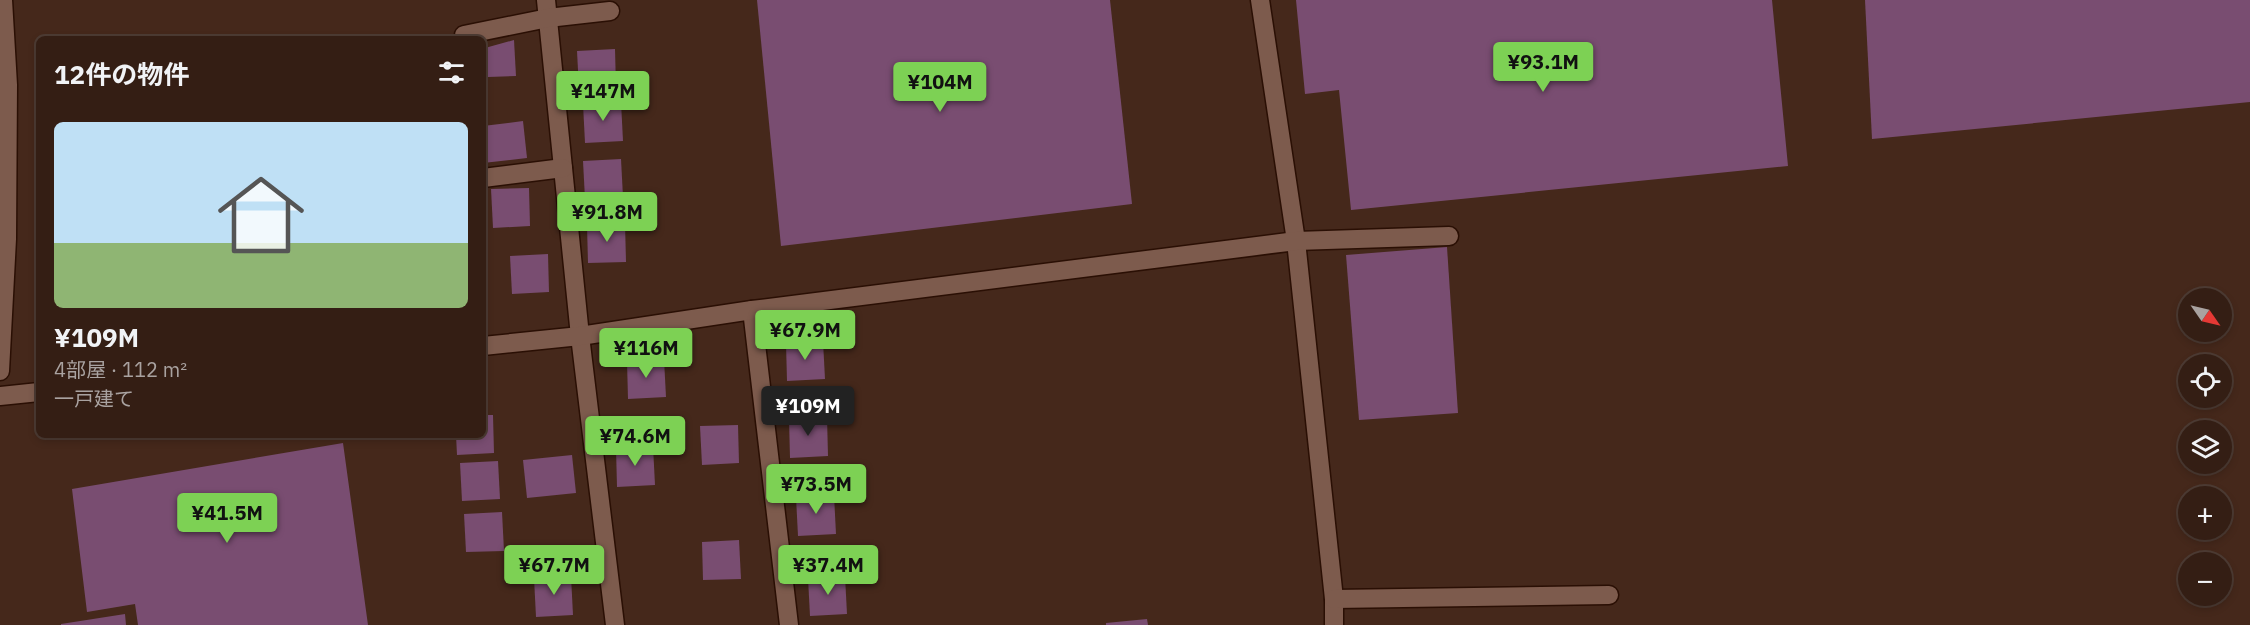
<!DOCTYPE html>
<html lang="ja">
<head>
<meta charset="utf-8">
<style>
  :root { --surface:#341e14; --page:#3f2b22; --text:#f1f3f6; --muted:#a9a2a0; --line:#4e3c34; --accent:#7dd154 }
  body { margin:0; font-family:"IBM Plex Sans","Noto Sans JP",sans-serif; background:var(--page); color:var(--text); height:100vh; display:flex; flex-direction:column; font-size:22px; white-space:nowrap }
  * { box-sizing:border-box; margin:0 }
  p { font-size:20px; color:var(--muted) }
  .icon { flex:none; width:33px; height:33px; fill:none; stroke:currentColor; stroke-width:2; stroke-linecap:round; stroke-linejoin:round }
  .map { position:relative; flex:1; overflow:hidden }
  .sheet { position:absolute; left:36px; top:36px; width:450px; height:402px; display:flex; flex-direction:column; background:var(--surface); border-radius:9px; box-shadow:0 3px 9px #0003,0 0 0 2px var(--line) }
  .sheet>* { flex:none }
  .needle { width:39px; rotate:124deg }
  .fabs { position:absolute; left:2178px; top:288px; display:grid; gap:12px }
  .fabs a { display:grid; place-items:center; width:54px; height:54px; border-radius:50%; background:var(--surface); box-shadow:0 3px 9px #0003,0 0 0 2px var(--line); font-size:30px }
  .price { position:absolute; translate:-50% -51px; padding:0 14px; border-radius:6px; background:var(--accent); color:#111; font-size:20px; line-height:39px; filter:drop-shadow(0 2px 3px #0008) }
  .price::after { content:''; position:absolute; left:50%; top:36px; width:18px; height:14px; margin-left:-9px; background:inherit; clip-path:polygon(0 0,100% 0,50% 100%) }
  .price.current { background:#222; color:#fff }
  ul { padding:0; list-style:none }
  li { display:grid; align-content:center; gap:12px; height:318px; padding:0 18px }
  li+li { border-top:2px solid var(--line) }
  li span { display:grid; place-items:center; height:186px; border-radius:9px; color:#555 }
  li>.icon { margin-inline-start:auto }
  span .icon { width:108px; height:108px; fill:#fffc; stroke-width:1 }
  li b { font-size:26px }
  h2 { display:flex; justify-content:space-between; align-items:center; height:72px; padding:0 18px; font-size:26px }
  .map>svg:first-child { display:block }
</style>
</head>
<body>
<div class="map">
<svg width="2250" height="625" viewBox="0 0 2250 625">
  <rect width="100%" height="100%" fill="#45281b"/>
  <g fill="#794d71">
    <path d="M 757,0 L 1110,0 L 1132,204 L 781,246 Z"/>
    <path d="M 1296,0 L 1772,0 L 1788,166 L 1351,210 L 1339,90 L 1305,94 Z"/>
    <path d="M 1865,0 L 2250,0 L 2250,102 L 1872,139 Z"/>
    <path d="M 514,40 L 516,76 L 488,77 L 485,48 Z"/>
    <path d="M 615,49 L 616,87 L 579,89 L 577,51 Z"/>
    <path d="M 621,102 L 623,141 L 585,143 L 583,104 Z"/>
    <path d="M 523,121 L 527,158 L 483,163 L 483,126 Z"/>
    <path d="M 621,159 L 623,197 L 585,199 L 583,161 Z"/>
    <path d="M 529,188 L 530,226 L 493,228 L 491,189 Z"/>
    <path d="M 625,223 L 626,262 L 588,263 L 587,225 Z"/>
    <path d="M 1447,247 L 1458,413 L 1359,420 L 1346,255 Z"/>
    <path d="M 548,254 L 549,292 L 512,294 L 510,256 Z"/>
    <path d="M 823,341 L 825,379 L 787,381 L 786,343 Z"/>
    <path d="M 664,359 L 666,397 L 628,399 L 627,361 Z"/>
    <path d="M 483,415 L 493,415 L 494,453 L 457,455 L 456,435 L 483,435 Z"/>
    <path d="M 827,417 L 828,456 L 790,458 L 789,419 Z"/>
    <path d="M 738,425 L 739,463 L 702,465 L 700,426 Z"/>
    <path d="M 343,443 L 368,625 L 138,625 L 135,604 L 87,612 L 72,489 Z"/>
    <path d="M 653,446 L 655,485 L 617,487 L 616,448 Z"/>
    <path d="M 572,455 L 576,493 L 527,498 L 523,460 Z"/>
    <path d="M 498,461 L 500,499 L 462,501 L 460,463 Z"/>
    <path d="M 834,495 L 836,534 L 798,536 L 796,497 Z"/>
    <path d="M 502,512 L 504,551 L 466,552 L 464,514 Z"/>
    <path d="M 739,540 L 741,579 L 703,580 L 702,542 Z"/>
    <path d="M 571,576 L 573,615 L 536,617 L 534,578 Z"/>
    <path d="M 845,576 L 847,614 L 810,616 L 808,578 Z"/>
    <path d="M 125,614 L 126,625 L 61,625 L 61,624 Z"/>
    <path d="M 1147,619 L 1148,625 L 1106,625 L 1106,623 Z"/>
  </g>
  <g fill="none" stroke-linecap="round" stroke-linejoin="round">
    <defs>
      <g id="minor">
        <path d="M 546,0 L 580,336 L 615,625"/>
        <path d="M 1260,0 L 1296,241 L 1334,599 L 1334,625"/>
        <path d="M 464,35 L 548,18 L 610,11"/>
        <path d="M 483,178 L 563,168"/>
        <path d="M 752,310 L 789,625"/>
        <path d="M 483,346 L 580,336 L 752,310 L 1296,241 L 1449,236"/>
        <path d="M 0,371 L 7,239 L 8,85 L 3,0"/>
        <path d="M 0,396 L 39,392"/>
        <path d="M 1334,599 L 1609,595"/>
      </g>
    </defs>
    <use href="#minor" stroke="#2a0f04" stroke-width="21"/>
    <use href="#minor" stroke="#7d5b4d" stroke-width="18"/>
  </g>
</svg>
<div class="fabs">
<a><svg class="needle" viewBox="-14 -14 28 28"><path d="M0-13l5 13h-10z" fill="#e53935"/><path d="M0 13l5-13h-10z" fill="#a9a2a0"/></svg></a>
<a><svg class="icon" aria-label="locate" viewBox="0 0 24 24"><circle cx="12" cy="12" r="6"/><path d="M12 2v4M12 18v4M2 12h4M18 12h4"/></svg></a>
<a><svg class="icon" aria-label="layers" viewBox="0 0 24 24"><path d="M12 4l9 5-9 5-9-5zM3 14l9 5 9-5"/></svg></a>
<a>+</a>
<a>−</a>
</div>
<b class="price" style="left:1543px;top:93px">¥93.1M</b>
<b class="price" style="left:940px;top:113px">¥104M</b>
<b class="price" style="left:603px;top:122px">¥147M</b>
<b class="price" style="left:607px;top:243px">¥91.8M</b>
<b class="price" style="left:805px;top:361px">¥67.9M</b>
<b class="price" style="left:646px;top:379px">¥116M</b>
<b class="price current" style="left:808px;top:437px">¥109M</b>
<b class="price" style="left:635px;top:467px">¥74.6M</b>
<b class="price" style="left:816px;top:515px">¥73.5M</b>
<b class="price" style="left:227px;top:544px">¥41.5M</b>
<b class="price" style="left:554px;top:596px">¥67.7M</b>
<b class="price" style="left:828px;top:596px">¥37.4M</b>
<section class="sheet">
<h2>12件の物件<svg class="icon" aria-label="filters" viewBox="0 0 24 24"><path d="M4 7h16M4 17h16"/><circle cx="9" cy="7" r="2"/><circle cx="15" cy="17" r="2"/></svg></h2>
<ul>
<li><span style="background:linear-gradient(#bfe0f5 65%,#8fb573 0)"><svg class="icon" aria-label="home" viewBox="0 0 24 24"><path d="M3 11l9-7 9 7M6 9v11h12V9"/></svg></span><div><b>¥109M</b><p>4部屋 · 112 m²</p><p>一戸建て</p></div></li>
</ul>
</section>
</div>
</body>
</html>
